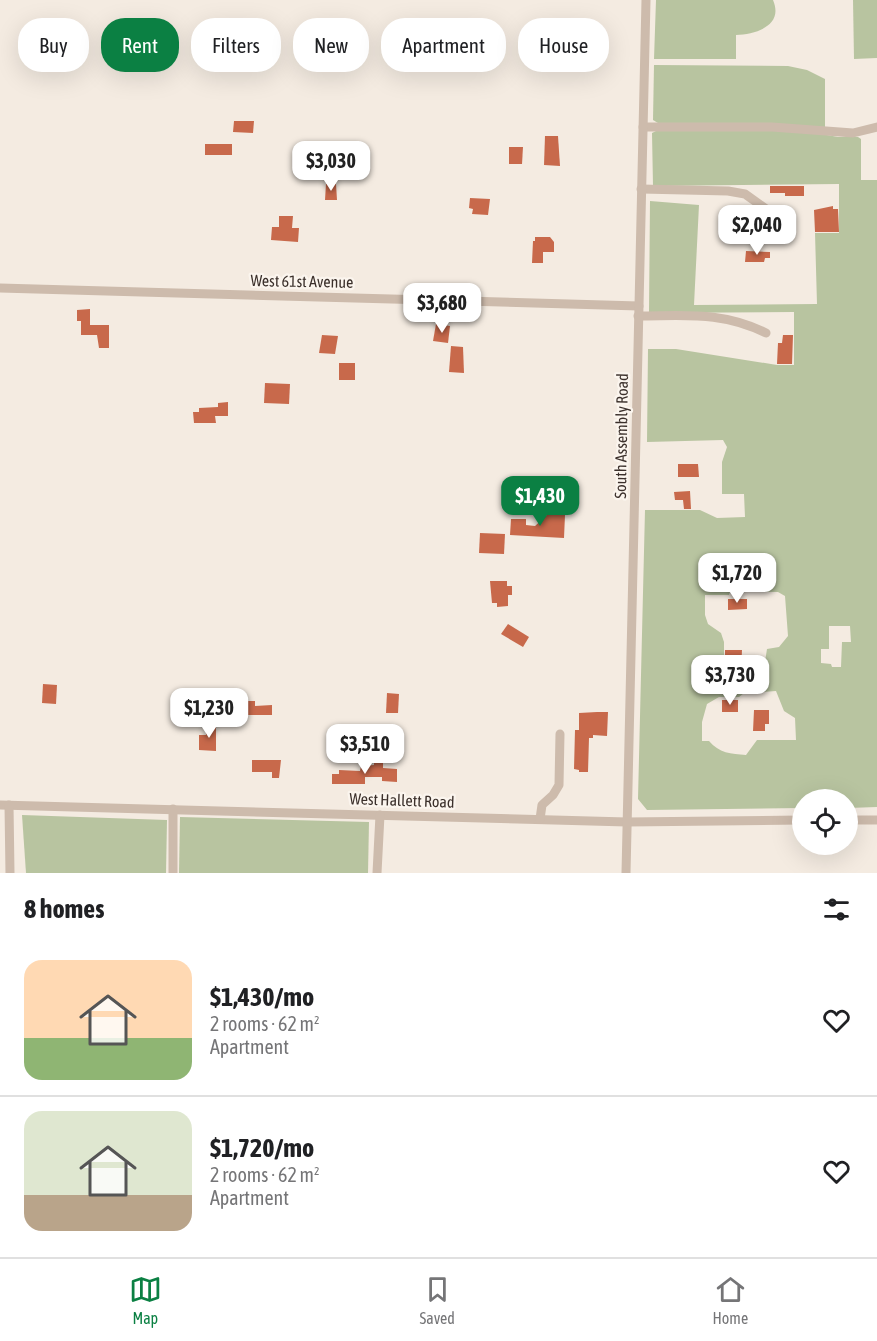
<!DOCTYPE html>
<html lang="en">
<head>
<meta charset="utf-8">
<style>
  :root { --surface:#fff; --page:#f2f2f2; --text:#202124; --muted:#757577; --line:#e0e0e0; --accent:#0b8043 }
  body { margin:0; font-family:"Asap Condensed",sans-serif; background:var(--page); color:var(--text); height:100vh; display:flex; flex-direction:column; font-size:22px; white-space:nowrap }
  * { box-sizing:border-box; margin:0 }
  p { font-size:20px; color:var(--muted) }
  .icon { flex:none; width:33px; height:33px; fill:none; stroke:currentColor; stroke-width:2; stroke-linecap:round; stroke-linejoin:round }
  .map { position:relative; height:873px; overflow:hidden }
  .drawer { display:flex; flex-direction:column; background:var(--surface); flex:1 }
  .drawer>* { flex:none }
  .banner { position:absolute; left:18px; top:18px; width:842px; height:54px; display:flex; gap:12px }
  .controls { position:absolute; left:792px; top:789px; display:grid; gap:12px }
  .controls a { display:grid; place-items:center; width:66px; height:66px; border-radius:50%; background:var(--surface); box-shadow:0 6px 24px #0002; font-size:30px }
  .price { position:absolute; translate:-50% -51px; padding:0 14px; border-radius:12px; background:#fff; color:#222; font-size:20px; line-height:39px; filter:drop-shadow(0 2px 3px #0008) }
  .price::after { content:''; position:absolute; left:50%; top:36px; width:18px; height:14px; margin-left:-9px; background:inherit; clip-path:polygon(0 0,100% 0,50% 100%) }
  .price.on { background:var(--accent); color:#fff }
  ul { padding:0; list-style:none }
  li { display:flex; align-items:center; gap:18px; height:150px; padding:0 24px }
  li+li { border-top:2px solid var(--line) }
  li span { display:grid; place-items:center; flex:none; width:168px; height:120px; border-radius:18px; color:#555 }
  li>.icon { margin-inline-start:auto }
  span .icon { width:72px; height:72px; fill:#fffc; stroke-width:1 }
  li b { font-size:26px }
  h2 { display:flex; justify-content:space-between; align-items:center; height:72px; padding:0 24px; font-size:26px }
  .pill { padding:0 21px; border-radius:24px; background:var(--surface); box-shadow:0 6px 24px #0002; font-size:21px; line-height:54px }
  .pill.on { background:var(--accent); color:#fff }
  .tab-bar { display:flex; justify-content:space-around; align-items:center; height:84px; border-top:2px solid var(--line); background:var(--surface); font-size:16px; color:var(--muted) }
  .tab-bar a { display:grid; justify-items:center; gap:3px }
  .tab-bar .on { color:var(--accent) }
  .map>svg:first-child { display:block }
</style>
</head>
<body>
<div class="map">
<svg width="877" height="873" viewBox="0 0 877 873">
  <rect width="100%" height="100%" fill="#f4ebe1"/>
  <g fill="#b8c4a0" fill-rule="evenodd">
    <path d="M 656,0 L 773,0 C 784,26 756,34 736,35 L 736,59 L 654,59 Z"/>
    <path d="M 853,0 L 877,0 L 877,58 L 854,59 Z"/>
    <path d="M 654,65 L 788,66 L 807,70 L 825,79 L 825,127 L 658,123 L 653,120 Z"/>
    <path d="M 658,130 L 805,131 L 838,137 L 858,137 L 861,139 L 861,180 L 877,180 L 877,807 L 848,808 L 848,800 L 802,800 L 802,808 L 647,810 L 638,799 L 645,510 L 700,510 L 717,518 L 745,517 L 744,494 L 722,494 L 722,462 L 727,447 L 723,440 L 647,442 L 648,349 L 676,349 L 777,365 L 794,365 L 794,312 L 649,313 L 650,201 L 699,205 L 694,305 L 817,304 L 815,233 L 839,233 L 839,184 L 653,186 L 652,133 ZM 730,591 L 778,592 L 785,596 L 788,636 L 779,647 L 767,649 L 764,668 L 743,669 L 743,675 L 724,675 L 724,642 L 721,633 L 708,624 L 705,615 L 705,595 L 729,595 ZM 829,626 L 850,626 L 851,642 L 842,642 L 841,667 L 832,667 L 831,664 L 821,663 L 821,649 L 829,649 ZM 776,691 L 784,711 L 795,718 L 796,740 L 757,740 L 746,755 C 731,754 719,753 709,741 L 702,741 L 702,722 L 707,704 L 719,697 L 739,697 L 744,693 Z"/>
    <path d="M 22,815 L 167,820 L 166,873 L 26,873 Z"/>
    <path d="M 180,817 L 369,822 L 368,873 L 179,873 Z"/>
  </g>
  <g fill="#c8694b">
    <path d="M 234,121 L 254,121 L 253,133 L 233,132 Z"/>
    <path d="M 545,136 L 558,136 L 560,166 L 544,165 Z"/>
    <rect x="205" y="144" width="27" height="11"/>
    <path d="M 509,147 L 523,147 L 522,164 L 509,164 Z"/>
    <path d="M 326,184 L 336,184 L 337,200 L 325,200 Z"/>
    <path d="M 770,186 L 804,186 L 804,196 L 785,196 L 785,193 L 770,193 Z"/>
    <path d="M 470,198 L 490,199 L 488,215 L 472,214 L 473,209 L 469,208 Z"/>
    <path d="M 833,206 L 833,209 L 838,209 L 839,232 L 815,232 L 814,210 Z"/>
    <path d="M 279,216 L 293,216 L 292,228 L 299,228 L 298,242 L 271,240 L 272,227 L 279,227 Z"/>
    <path d="M 535,237 L 550,237 L 554,242 L 554,252 L 543,252 L 543,263 L 532,263 L 533,241 L 535,241 Z"/>
    <path d="M 746,251 L 770,252 L 770,258 L 765,258 L 764,262 L 745,262 Z"/>
    <path d="M 90,309 L 90,325 L 109,325 L 109,348 L 99,348 L 97,335 L 81,335 L 81,321 L 77,321 L 77,310 Z"/>
    <path d="M 436,324 L 450,326 L 448,343 L 433,341 Z"/>
    <path d="M 322,335 L 338,336 L 335,354 L 319,353 Z"/>
    <path d="M 783,335 L 793,335 L 792,364 L 777,364 L 778,343 L 782,343 Z"/>
    <path d="M 451,346 L 463,347 L 464,373 L 449,372 Z"/>
    <rect x="339" y="363" width="16" height="17"/>
    <path d="M 265,383 L 290,384 L 289,404 L 264,403 Z"/>
    <path d="M 228,402 L 228,416 L 215,416 L 216,423 L 194,423 L 193,412 L 199,412 L 199,408 L 218,407 L 218,403 Z"/>
    <path d="M 678,464 L 698,464 L 699,477 L 678,477 Z"/>
    <path d="M 690,491 L 691,509 L 684,509 L 683,500 L 675,500 L 674,492 Z"/>
    <path d="M 548,514 L 565,515 L 564,538 L 510,535 L 511,519 L 526,519 L 526,525 L 535,526 Z"/>
    <path d="M 480,533 L 505,534 L 504,554 L 479,553 Z"/>
    <path d="M 490,581 L 507,581 L 507,586 L 512,586 L 512,595 L 508,595 L 508,606 L 497,607 L 497,603 L 492,603 Z"/>
    <path d="M 728,599 L 747,599 L 747,609 L 728,610 Z"/>
    <path d="M 508,624 L 529,637 L 523,647 L 501,634 Z"/>
    <path d="M 725,650 L 742,650 L 741,670 L 725,669 Z"/>
    <path d="M 43,684 L 57,685 L 56,704 L 42,703 Z"/>
    <path d="M 387,693 L 399,694 L 398,713 L 386,713 Z"/>
    <rect x="722" y="700" width="16" height="12"/>
    <path d="M 240,701 L 255,701 L 255,706 L 272,705 L 272,715 L 240,715 Z"/>
    <path d="M 754,710 L 769,710 L 769,724 L 765,724 L 765,731 L 753,731 Z"/>
    <path d="M 597,712 L 608,712 L 607,736 L 593,735 L 593,738 L 589,738 L 588,772 L 579,772 L 579,770 L 574,769 L 575,730 L 579,730 L 579,713 Z"/>
    <path d="M 206,724 L 216,724 L 216,751 L 199,750 L 199,735 L 206,735 Z"/>
    <path d="M 252,760 L 281,760 L 279,778 L 272,778 L 272,772 L 252,772 Z"/>
    <path d="M 374,763 L 383,763 L 383,768 L 397,769 L 397,782 L 382,781 L 382,777 L 365,777 L 365,784 L 332,784 L 332,774 L 339,774 L 339,770 L 360,771 L 361,766 L 374,765 Z"/>
  </g>
  <g fill="none" stroke-linecap="round" stroke-linejoin="round">
    <g stroke="#cdbbac" stroke-width="9">
      <path d="M 643,127 L 772,127 L 853,133 L 877,127"/>
      <path d="M 641,189 L 728,191 L 745,194 L 773,214"/>
      <path d="M 0,288 L 639,306"/>
      <path d="M 638,316 C 686,316 722,311 766,333"/>
      <path d="M 0,805 L 627,822 L 802,820"/>
      <path d="M 9,805 L 10,873"/>
      <path d="M 540,819 L 542,805 L 553,795 L 559,785 L 560,734"/>
      <path d="M 848,820 L 877,820"/>
      <path d="M 173,873 L 173,809"/>
      <path d="M 377,873 L 380,815"/>
      <path d="M 626,873 L 646,0"/>
    </g>
  </g>
  <g text-anchor="middle" stroke-width="4.5" stroke-linejoin="round" paint-order="stroke">
    <g font-size="16" fill="#3b302b" stroke="#fbf5ee">
      <text transform="translate(302 281) rotate(1)" y="6">West 61st Avenue</text>
      <text transform="translate(621 436) rotate(-89)" y="6">South Assembly Road</text>
      <text transform="translate(402 800) rotate(2)" y="6">West Hallett Road</text>
    </g>
  </g>
</svg>
<div class="controls">
<a><svg class="icon" aria-label="locate" viewBox="0 0 24 24"><circle cx="12" cy="12" r="6"/><path d="M12 2v4M12 18v4M2 12h4M18 12h4"/></svg></a>
</div>
<b class="price" style="left:331px;top:192px">$3,030</b>
<b class="price" style="left:757px;top:256px">$2,040</b>
<b class="price" style="left:442px;top:334px">$3,680</b>
<b class="price on" style="left:540px;top:527px">$1,430</b>
<b class="price" style="left:737px;top:604px">$1,720</b>
<b class="price" style="left:730px;top:706px">$3,730</b>
<b class="price" style="left:209px;top:739px">$1,230</b>
<b class="price" style="left:365px;top:775px">$3,510</b>
<div class="banner">
<a class="pill">Buy</a>
<a class="pill on">Rent</a>
<a class="pill">Filters</a>
<a class="pill">New</a>
<a class="pill">Apartment</a>
<a class="pill">House</a>
</div>
</div>
<section class="drawer">
<h2>8 homes<svg class="icon" aria-label="filters" viewBox="0 0 24 24"><path d="M4 7h16M4 17h16"/><circle cx="9" cy="7" r="2"/><circle cx="15" cy="17" r="2"/></svg></h2>
<ul>
<li><span style="background:linear-gradient(#ffd9b3 65%,#8fb573 0)"><svg class="icon" aria-label="home" viewBox="0 0 24 24"><path d="M3 11l9-7 9 7M6 9v11h12V9"/></svg></span><div><b>$1,430/mo</b><p>2 rooms · 62 m²</p><p>Apartment</p></div><svg class="icon" aria-label="heart" viewBox="0 0 24 24"><path d="M12 20l-8-8c-3-5 5-10 8-4 3-6 11-1 8 4z"/></svg></li>
<li><span style="background:linear-gradient(#dfe7d0 70%,#b9a48a 0)"><svg class="icon" aria-label="home" viewBox="0 0 24 24"><path d="M3 11l9-7 9 7M6 9v11h12V9"/></svg></span><div><b>$1,720/mo</b><p>2 rooms · 62 m²</p><p>Apartment</p></div><svg class="icon" aria-label="heart" viewBox="0 0 24 24"><path d="M12 20l-8-8c-3-5 5-10 8-4 3-6 11-1 8 4z"/></svg></li>
</ul>
</section>
<nav class="tab-bar">
<a class="on"><svg class="icon" aria-label="map" viewBox="0 0 24 24"><path d="M3 6l6-2 6 2 6-2v14l-6 2-6-2-6 2zM9 4v14M15 6v14"/></svg>Map</a>
<a><svg class="icon" aria-label="saved" viewBox="0 0 24 24"><path d="M7 4h10v16l-5-4-5 4z"/></svg>Saved</a>
<a><svg class="icon" aria-label="home" viewBox="0 0 24 24"><path d="M3 11l9-7 9 7M6 9v11h12V9"/></svg>Home</a>
</nav>
</body>
</html>
